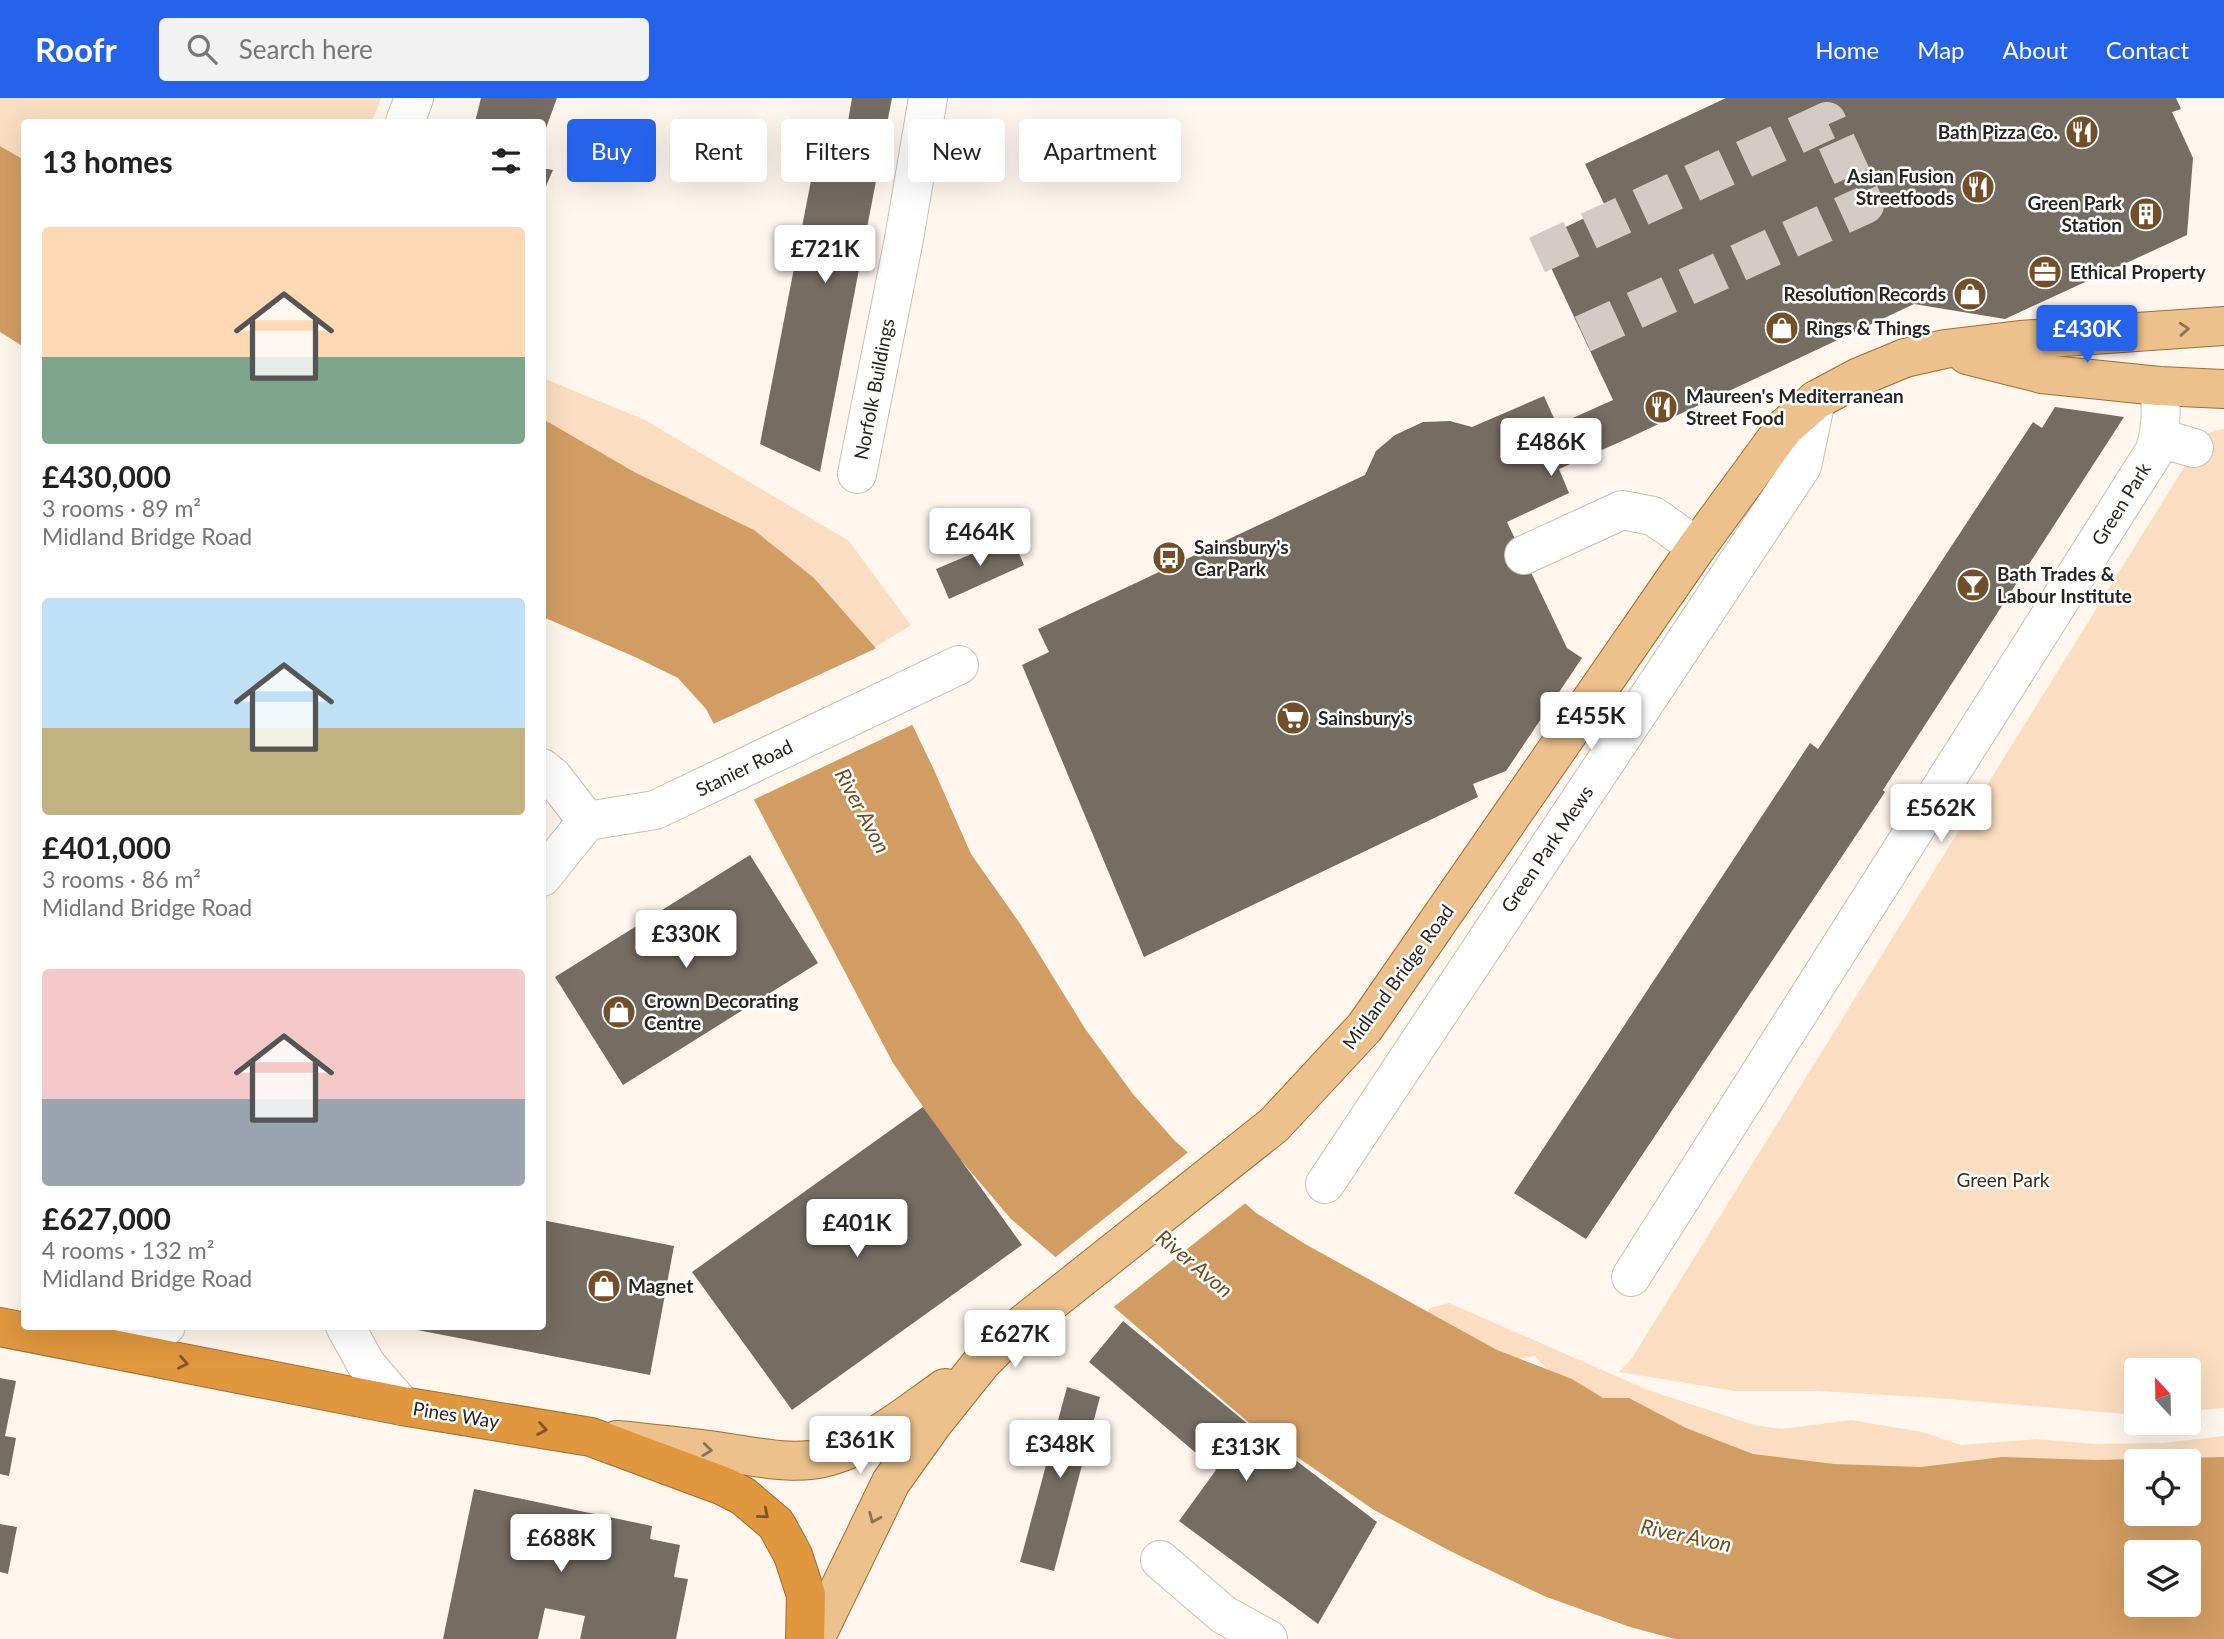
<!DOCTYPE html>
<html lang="en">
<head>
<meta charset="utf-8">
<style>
  :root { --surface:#fff; --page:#f2f2f2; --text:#222; --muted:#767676; --accent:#2563eb }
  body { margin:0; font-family:Lato,sans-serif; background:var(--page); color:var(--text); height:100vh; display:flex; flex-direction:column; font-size:26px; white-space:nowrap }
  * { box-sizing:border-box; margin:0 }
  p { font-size:23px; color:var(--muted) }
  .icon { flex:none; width:38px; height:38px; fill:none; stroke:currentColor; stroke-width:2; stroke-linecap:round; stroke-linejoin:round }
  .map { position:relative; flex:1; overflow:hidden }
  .side { position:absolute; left:21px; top:21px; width:525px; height:1211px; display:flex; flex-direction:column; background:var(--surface); border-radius:7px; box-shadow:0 7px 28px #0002 }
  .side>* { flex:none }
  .hud { position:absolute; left:567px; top:21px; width:665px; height:63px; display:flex; gap:14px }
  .needle { width:46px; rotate:338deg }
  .fabs { position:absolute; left:2124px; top:1260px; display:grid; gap:14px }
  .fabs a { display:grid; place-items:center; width:77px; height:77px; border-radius:7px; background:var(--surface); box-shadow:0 7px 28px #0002; font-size:35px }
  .price { position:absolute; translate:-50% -60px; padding:0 16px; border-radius:7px; background:#fff; color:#222; font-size:23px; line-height:46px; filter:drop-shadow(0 2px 4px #0008) }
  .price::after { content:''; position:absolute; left:50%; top:42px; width:21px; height:16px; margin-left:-10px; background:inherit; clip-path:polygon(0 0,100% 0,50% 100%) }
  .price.current { background:var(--accent); color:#fff }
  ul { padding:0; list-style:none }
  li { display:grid; align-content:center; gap:14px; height:371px; padding:0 21px }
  li span { display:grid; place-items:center; height:217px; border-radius:7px; color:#555 }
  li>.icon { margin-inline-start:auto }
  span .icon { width:126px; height:126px; fill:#fffc; stroke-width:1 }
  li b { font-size:30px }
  h2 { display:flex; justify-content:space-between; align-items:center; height:84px; padding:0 21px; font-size:30px }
  .tag { padding:0 24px; border-radius:7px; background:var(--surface); box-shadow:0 7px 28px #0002; font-size:24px; line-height:63px }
  .tag.current { background:var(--accent); color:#fff }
  header { display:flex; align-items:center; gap:42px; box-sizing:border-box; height:98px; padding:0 35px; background:var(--accent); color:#fff }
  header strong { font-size:33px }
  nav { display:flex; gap:38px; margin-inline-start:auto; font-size:24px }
  .search { width:490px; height:63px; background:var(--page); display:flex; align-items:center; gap:18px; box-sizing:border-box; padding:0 24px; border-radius:7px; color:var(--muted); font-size:26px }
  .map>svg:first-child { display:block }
</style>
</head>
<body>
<header>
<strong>Roofr</strong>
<div class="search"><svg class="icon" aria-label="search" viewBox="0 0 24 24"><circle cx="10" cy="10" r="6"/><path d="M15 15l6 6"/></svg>Search here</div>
<nav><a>Home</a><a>Map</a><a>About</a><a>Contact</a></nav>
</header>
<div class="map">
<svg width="2224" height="1541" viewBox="0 0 2224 1541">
  <rect width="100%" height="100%" fill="#fff6ed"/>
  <g fill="#fbdec1">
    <path d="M 0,0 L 381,0 L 372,24 L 24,24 L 24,62 L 0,48 Z"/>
    <path d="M 543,280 L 645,322 L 849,443 L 911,527 L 875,549 L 814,480 L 543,321 Z"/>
    <path d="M 2224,331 L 2224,1310 L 2189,1313 L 2189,1272 L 2137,1272 L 2137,1317 L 1936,1300 L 1818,1293 L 1735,1293 L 1619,1274 L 1632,1260 L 2191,358 C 2199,340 2204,334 2224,331 Z"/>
    <path d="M 1449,1205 L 1648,1292 L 1754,1327 L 1782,1331 L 1851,1322 L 1922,1334 L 1961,1347 L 2036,1341 L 2094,1346 L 2163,1345 L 2224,1338 L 2224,1375 L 2189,1363 L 2137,1363 L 1849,1389 L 1570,1297 L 1535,1258 L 1495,1265 L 1429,1224 L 1429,1210 Z"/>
  </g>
  <g fill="#d29d63" fill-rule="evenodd">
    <path d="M 0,48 L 24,62 L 24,249 L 0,234 Z"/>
    <path d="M 543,321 L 636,375 L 754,432 L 814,480 L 875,549 L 934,672 L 971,756 L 1021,827 L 1086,932 L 1133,996 L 1175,1043 L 1256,1115 L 1305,1146 L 1497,1252 L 1572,1281 L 1603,1300 L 1629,1300 L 1686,1330 L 1753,1356 L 1834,1366 L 1921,1369 L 2002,1359 L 2096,1362 L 2224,1359 L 2224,1541 L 1675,1541 L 1630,1529 L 1544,1498 L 1452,1454 L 1374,1412 L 1255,1330 L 1011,1121 L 954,1054 L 893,965 L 706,611 L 678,580 L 635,559 L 543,519 ZM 2137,1363 L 2189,1363 L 2189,1416 L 2137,1416 ZM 2137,1454 L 2189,1454 L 2189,1507 L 2137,1507 Z"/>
  </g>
  <g fill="#fff6ed">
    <path d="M 879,549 L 916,625 L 751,703 L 711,627 Z"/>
    <path d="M 1191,1052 L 1248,1103 L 1111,1211 L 1053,1161 Z"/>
  </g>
  <g fill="#756c62">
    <path d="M 481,0 L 557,0 L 542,41 L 542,24 L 475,24 Z"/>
    <path d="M 852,0 L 892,0 L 820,374 L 760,346 L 820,36 L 845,41 Z"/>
    <path d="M 1726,0 L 2176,0 L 2181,11 L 2172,14 L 2193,60 L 2187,137 L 2005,221 L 1914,206 L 1631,339 L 1559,371 L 1569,395 L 1507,424 L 1567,550 L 1582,560 L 1506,673 L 1473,686 L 1478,699 L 1144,859 L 1022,567 L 1049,554 L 1038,531 L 1365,377 L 1376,353 L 1395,337 L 1423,324 L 1450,323 L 1472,329 L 1544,298 L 1557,327 L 1613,302 L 1538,142 L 1606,110 L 1585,66 Z"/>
    <path d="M 542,70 L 553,72 L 542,97 Z"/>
    <path d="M 2055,309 L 2124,319 L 1883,692 L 1885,694 L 1586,1141 L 1514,1095 L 1810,645 L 1818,651 L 2033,324 L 2042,330 Z"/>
    <path d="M 1012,439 L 1024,467 L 949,501 L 936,471 Z"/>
    <path d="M 750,757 L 818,865 L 623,987 L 555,879 Z"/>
    <path d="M 923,1009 L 1022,1147 L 792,1312 L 692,1174 Z"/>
    <path d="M 542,1122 L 674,1148 L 650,1277 L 407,1230 L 542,1228 Z"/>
    <path d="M 1123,1223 L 1248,1326 L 1377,1424 L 1318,1526 L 1179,1423 L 1216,1372 L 1089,1264 Z"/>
    <path d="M 0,1280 L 16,1283 L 5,1338 L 16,1340 L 9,1378 L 0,1376 Z"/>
    <path d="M 1067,1289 L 1100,1299 L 1054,1473 L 1020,1464 Z"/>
    <path d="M 474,1391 L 652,1428 L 650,1441 L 680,1447 L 674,1479 L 688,1481 L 676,1541 L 580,1541 L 585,1518 L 545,1510 L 538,1541 L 443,1541 Z"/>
    <path d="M 0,1426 L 17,1429 L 8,1476 L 0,1474 Z"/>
  </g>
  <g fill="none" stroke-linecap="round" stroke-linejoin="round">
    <path stroke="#d4ccc4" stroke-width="38" stroke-dasharray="38 19" stroke-linecap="butt" d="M 1537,157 L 1827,23 L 1865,107 L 1572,241"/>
    <defs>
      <g id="minor">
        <path d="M 405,24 L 414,0"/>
        <path d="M 2159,340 L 2194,350"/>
        <path d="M 857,376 L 904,141 L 928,0"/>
        <path d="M 1524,457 L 1622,412 L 1653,418 L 1697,449"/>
        <path d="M 542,670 L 553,679 L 587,723"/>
        <path d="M 542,779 L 587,723 L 655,712 L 959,567"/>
        <path d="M 1325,1086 L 1802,368 L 1816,302"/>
        <path d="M 1631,1179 L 2154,354 C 2162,332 2162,311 2159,288"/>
        <path d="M 345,1228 L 366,1266 L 402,1308"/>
        <path d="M 92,1247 L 166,1228"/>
        <path d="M 1160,1462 L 1224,1517 L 1268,1541"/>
      </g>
      <g id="major">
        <path d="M 1967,257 L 2042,276 L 2159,288 L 2224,291"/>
        <path d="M 617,1342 C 655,1346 692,1349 729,1355 C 763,1360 797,1368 830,1358 C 873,1346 909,1315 945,1290"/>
        <path d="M 815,1541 L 891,1384 L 934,1324 L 982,1264 L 1007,1239 L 1274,1027 L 1365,929 L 1697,449 L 1784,330 L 1816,302 L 1859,279 L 1905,260 L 1945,251 L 2020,242 L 2224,228"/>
      </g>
      <path id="highway" d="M 0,1229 L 402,1308 L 591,1339 L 723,1388 L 743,1398 L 776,1426 L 793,1457 L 806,1497 L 805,1541"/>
    </defs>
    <use href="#minor" stroke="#cac0b5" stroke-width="40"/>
    <use href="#major" stroke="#9f6e33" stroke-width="40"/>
    <use href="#highway" stroke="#9f6e33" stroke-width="40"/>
    <use href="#minor" stroke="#fff" stroke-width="38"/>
    <use href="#major" stroke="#ecc18b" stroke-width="38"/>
    <use href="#highway" stroke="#e0973e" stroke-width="38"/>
  </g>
  <defs><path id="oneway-chevron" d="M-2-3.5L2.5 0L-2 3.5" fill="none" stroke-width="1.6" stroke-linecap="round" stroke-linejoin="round" transform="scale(1.75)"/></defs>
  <g stroke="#8a7255">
    <use href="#oneway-chevron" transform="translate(2184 231) rotate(-4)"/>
    <use href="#oneway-chevron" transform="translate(707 1352) rotate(7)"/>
    <use href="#oneway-chevron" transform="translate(874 1420) rotate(114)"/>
  </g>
  <g stroke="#7a572d">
    <use href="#oneway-chevron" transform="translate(183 1265) rotate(11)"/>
    <use href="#oneway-chevron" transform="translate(542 1331) rotate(9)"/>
    <use href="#oneway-chevron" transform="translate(764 1416) rotate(40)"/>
  </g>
  <defs>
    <symbol id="restaurant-disc" viewBox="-11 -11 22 22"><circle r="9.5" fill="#724f28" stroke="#fff"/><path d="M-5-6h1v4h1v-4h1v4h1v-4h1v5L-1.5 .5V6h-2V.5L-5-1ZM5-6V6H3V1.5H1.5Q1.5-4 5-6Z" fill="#fff"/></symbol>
    <symbol id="building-disc" viewBox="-11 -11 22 22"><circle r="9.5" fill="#724f28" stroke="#fff"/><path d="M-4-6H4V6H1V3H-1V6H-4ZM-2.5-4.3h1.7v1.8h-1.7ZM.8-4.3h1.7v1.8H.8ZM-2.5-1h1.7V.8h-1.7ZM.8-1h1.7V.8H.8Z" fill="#fff"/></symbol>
    <symbol id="office-disc" viewBox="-11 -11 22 22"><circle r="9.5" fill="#724f28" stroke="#fff"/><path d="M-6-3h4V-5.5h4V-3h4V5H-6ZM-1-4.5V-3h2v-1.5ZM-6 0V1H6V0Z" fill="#fff"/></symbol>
    <symbol id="shop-disc" viewBox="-11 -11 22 22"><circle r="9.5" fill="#724f28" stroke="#fff"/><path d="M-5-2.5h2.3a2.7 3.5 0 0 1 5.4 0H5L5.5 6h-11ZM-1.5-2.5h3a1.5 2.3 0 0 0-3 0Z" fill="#fff"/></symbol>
    <symbol id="bus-disc" viewBox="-11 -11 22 22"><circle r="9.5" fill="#724f28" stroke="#fff"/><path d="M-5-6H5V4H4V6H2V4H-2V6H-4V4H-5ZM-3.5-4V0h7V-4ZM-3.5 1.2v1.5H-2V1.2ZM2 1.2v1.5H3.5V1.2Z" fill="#fff"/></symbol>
    <symbol id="bar-disc" viewBox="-11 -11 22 22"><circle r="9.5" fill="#724f28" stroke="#fff"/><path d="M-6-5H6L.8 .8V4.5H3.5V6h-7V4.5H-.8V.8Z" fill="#fff"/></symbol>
    <symbol id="supermarket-disc" viewBox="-11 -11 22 22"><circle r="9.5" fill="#724f28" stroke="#fff"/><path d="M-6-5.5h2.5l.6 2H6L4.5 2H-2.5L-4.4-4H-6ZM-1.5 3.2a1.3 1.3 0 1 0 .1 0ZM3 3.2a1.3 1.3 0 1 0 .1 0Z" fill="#fff"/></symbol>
  </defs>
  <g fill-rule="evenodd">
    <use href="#restaurant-disc" x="2063" y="15" width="38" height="38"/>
    <use href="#restaurant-disc" x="1959" y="70" width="38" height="38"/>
    <use href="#building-disc" x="2127" y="97" width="38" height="38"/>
    <use href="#office-disc" x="2026" y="155" width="38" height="38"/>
    <use href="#shop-disc" x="1951" y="177" width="38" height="38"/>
    <use href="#shop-disc" x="1763" y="211" width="38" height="38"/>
    <use href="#restaurant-disc" x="1642" y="290" width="38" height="38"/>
    <use href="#bus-disc" x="1150" y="441" width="38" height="38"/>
    <use href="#bar-disc" x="1954" y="468" width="38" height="38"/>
    <use href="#supermarket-disc" x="1274" y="601" width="38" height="38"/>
    <use href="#shop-disc" x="600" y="895" width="38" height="38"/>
    <use href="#shop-disc" x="585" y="1169" width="38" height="38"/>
  </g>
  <g text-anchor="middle" stroke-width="5" stroke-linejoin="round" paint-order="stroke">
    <g font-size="19" font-weight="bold" fill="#27231f" stroke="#fff" text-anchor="start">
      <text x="2058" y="41" text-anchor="end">Bath Pizza Co.</text>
      <text x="1954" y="85" text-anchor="end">Asian Fusion<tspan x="1954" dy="22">Streetfoods</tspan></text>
      <text x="2122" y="112" text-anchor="end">Green Park<tspan x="2122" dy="22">Station</tspan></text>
      <text x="2070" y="181">Ethical Property</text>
      <text x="1946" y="203" text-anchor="end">Resolution Records</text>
      <text x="1806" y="237">Rings &amp; Things</text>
      <text x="1686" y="305">Maureen's Mediterranean<tspan x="1686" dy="22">Street Food</tspan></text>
      <text x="1194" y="456">Sainsbury's<tspan x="1194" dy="22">Car Park</tspan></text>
      <text x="1997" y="483">Bath Trades &amp;<tspan x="1997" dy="22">Labour Institute</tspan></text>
      <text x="1318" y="627">Sainsbury's</text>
      <text x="644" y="910">Crown Decorating<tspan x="644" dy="22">Centre</tspan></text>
      <text x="628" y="1195">Magnet</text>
    </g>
    <g font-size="19" fill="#27231f" stroke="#fff">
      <text transform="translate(874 291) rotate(-79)" y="7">Norfolk Buildings</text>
      <text transform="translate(2121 406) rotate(-58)" y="7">Green Park</text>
      <text transform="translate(744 670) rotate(-26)" y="7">Stanier Road</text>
      <text transform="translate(1547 751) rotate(-56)" y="7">Green Park Mews</text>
      <text transform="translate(1398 879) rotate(-54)" y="7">Midland Bridge Road</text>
      <text transform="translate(456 1317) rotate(9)" y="7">Pines Way</text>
    </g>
    <g font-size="19" fill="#422b11" stroke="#fff">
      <text x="2003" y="1089">Green Park</text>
    </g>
    <g font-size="21" font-style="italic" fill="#704b20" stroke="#fff">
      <text transform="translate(862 713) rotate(62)" y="7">River Avon</text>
      <text transform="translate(1194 1166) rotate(40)" y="7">River Avon</text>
      <text transform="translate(1686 1438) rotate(12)" y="7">River Avon</text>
    </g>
  </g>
</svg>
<div class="fabs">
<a><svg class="needle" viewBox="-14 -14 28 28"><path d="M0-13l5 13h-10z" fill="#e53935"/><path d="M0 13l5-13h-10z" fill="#767676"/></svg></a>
<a><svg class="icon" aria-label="locate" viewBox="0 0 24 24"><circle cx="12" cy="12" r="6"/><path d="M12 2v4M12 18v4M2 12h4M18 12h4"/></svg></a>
<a><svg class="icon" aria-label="layers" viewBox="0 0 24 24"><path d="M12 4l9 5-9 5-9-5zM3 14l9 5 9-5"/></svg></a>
</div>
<b class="price" style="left:825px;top:187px">£721K</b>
<b class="price current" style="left:2087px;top:267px">£430K</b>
<b class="price" style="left:1551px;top:380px">£486K</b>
<b class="price" style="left:980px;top:470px">£464K</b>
<b class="price" style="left:1591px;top:654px">£455K</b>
<b class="price" style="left:1941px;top:746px">£562K</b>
<b class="price" style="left:686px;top:872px">£330K</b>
<b class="price" style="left:857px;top:1161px">£401K</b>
<b class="price" style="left:1015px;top:1272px">£627K</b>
<b class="price" style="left:860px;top:1378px">£361K</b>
<b class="price" style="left:1060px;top:1382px">£348K</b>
<b class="price" style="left:1246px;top:1385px">£313K</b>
<b class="price" style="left:561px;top:1476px">£688K</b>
<div class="hud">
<a class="tag current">Buy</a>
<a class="tag">Rent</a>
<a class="tag">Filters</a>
<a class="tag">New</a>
<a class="tag">Apartment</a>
</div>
<section class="side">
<h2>13 homes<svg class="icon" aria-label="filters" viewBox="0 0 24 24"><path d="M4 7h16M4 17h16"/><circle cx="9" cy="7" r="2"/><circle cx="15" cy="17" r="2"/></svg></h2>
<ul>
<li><span style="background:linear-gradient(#ffd9b3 60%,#7fa58c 0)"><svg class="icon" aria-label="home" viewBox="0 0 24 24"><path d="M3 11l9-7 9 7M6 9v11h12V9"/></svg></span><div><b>£430,000</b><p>3 rooms · 89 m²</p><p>Midland Bridge Road</p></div></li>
<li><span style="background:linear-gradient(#bfe0f5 60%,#c2b280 0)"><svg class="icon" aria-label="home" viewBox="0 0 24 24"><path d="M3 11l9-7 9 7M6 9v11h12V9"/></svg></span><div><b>£401,000</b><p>3 rooms · 86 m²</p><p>Midland Bridge Road</p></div></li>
<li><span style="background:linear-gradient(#f6c9c9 60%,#9aa5b1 0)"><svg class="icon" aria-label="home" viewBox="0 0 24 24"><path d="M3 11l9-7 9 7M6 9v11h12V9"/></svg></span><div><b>£627,000</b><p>4 rooms · 132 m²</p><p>Midland Bridge Road</p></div></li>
</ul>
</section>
</div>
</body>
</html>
